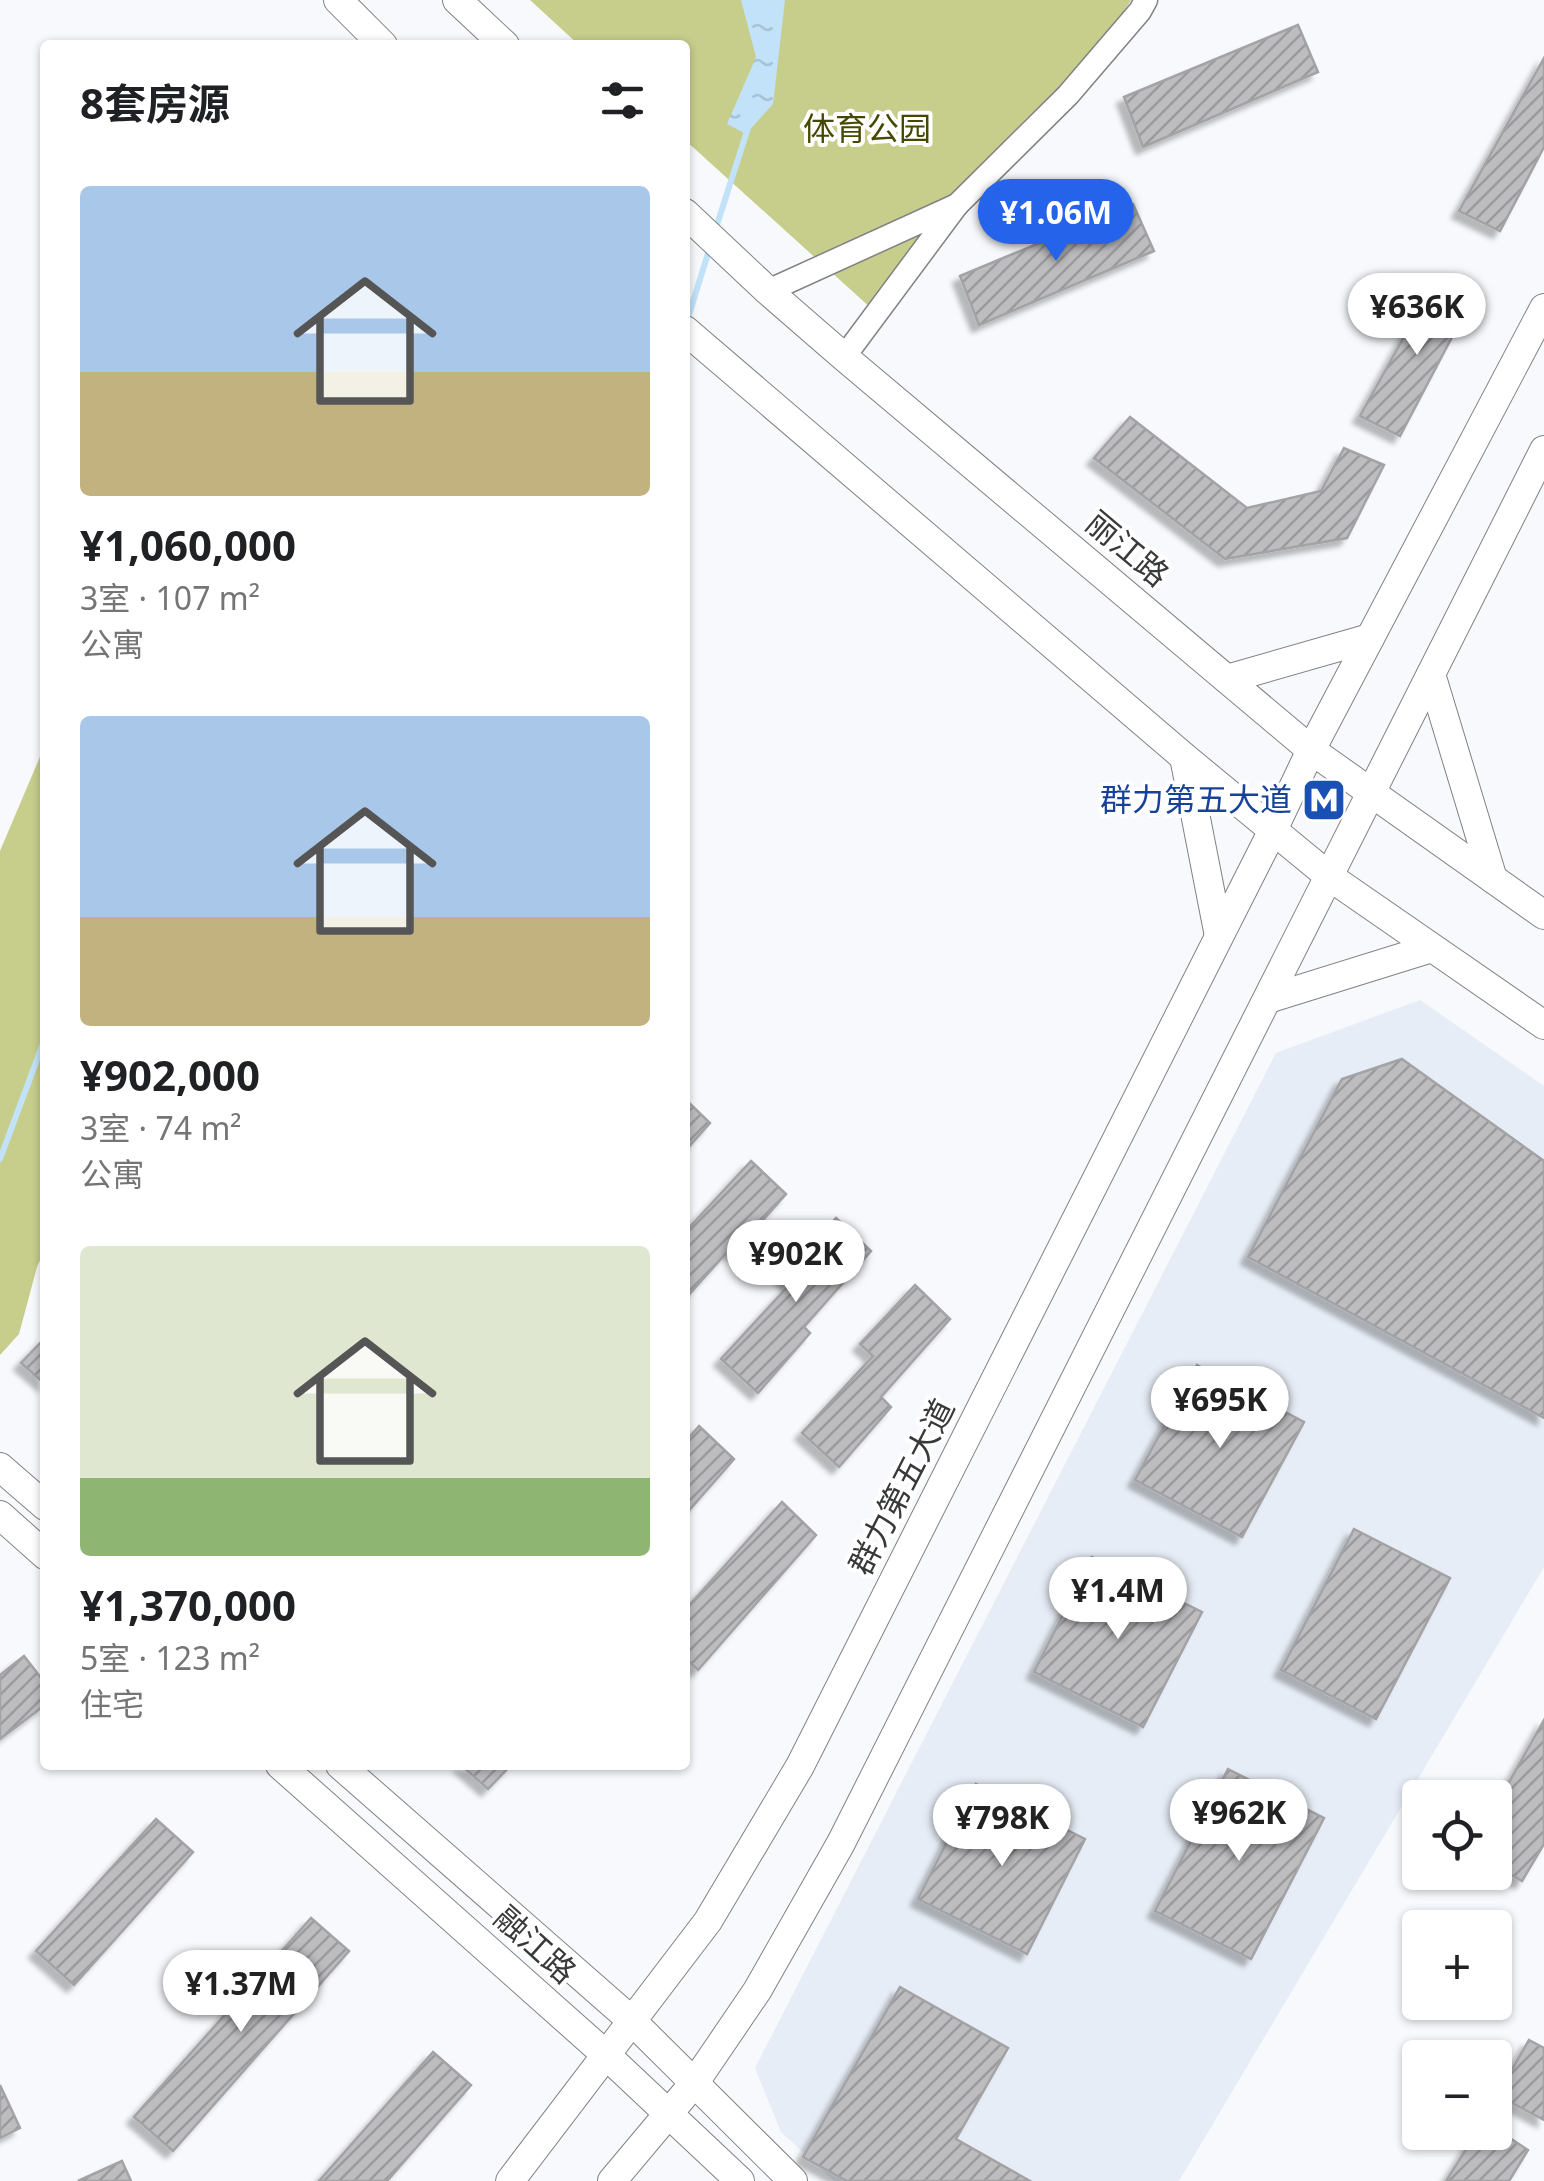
<!DOCTYPE html>
<html lang="zh">
<head>
<meta charset="utf-8">
<style>
  :root { --surface:#fff; --page:#f2f2f2; --text:#202124; --muted:#757577; --accent:#2563eb }
  body { margin:0; font-family:"Noto Sans","Noto Sans SC",sans-serif; background:var(--page); color:var(--text); height:100vh; display:flex; flex-direction:column; font-size:38px; white-space:nowrap }
  * { box-sizing:border-box; margin:0 }
  p { font-size:32px; color:var(--muted) }
  .icon { flex:none; width:55px; height:55px; fill:none; stroke:currentColor; stroke-width:2; stroke-linecap:round; stroke-linejoin:round }
  .map { position:relative; flex:1; overflow:hidden }
  .drawer { position:absolute; left:40px; top:40px; width:650px; height:1730px; display:flex; flex-direction:column; background:var(--surface); border-radius:10px; box-shadow:0 2px 8px #0004 }
  .drawer>* { flex:none }
  .buttons { position:absolute; left:1402px; top:1780px; display:grid; gap:20px }
  .buttons a { display:grid; place-items:center; width:110px; height:110px; border-radius:10px; background:var(--surface); box-shadow:0 2px 8px #0004; font-size:50px }
  .price { position:absolute; translate:-50% -85px; padding:0 22px; border-radius:35px; background:#fff; color:#222; font-size:32px; line-height:65px; filter:drop-shadow(0 2px 5px #0008) }
  .price::after { content:''; position:absolute; left:50%; top:60px; width:30px; height:22px; margin-left:-15px; background:inherit; clip-path:polygon(0 0,100% 0,50% 100%) }
  .price.selected { background:var(--accent); color:#fff }
  ul { padding:0; list-style:none }
  li { display:grid; align-content:center; gap:20px; height:530px; padding:0 40px }
  li span { display:grid; place-items:center; height:310px; border-radius:10px; color:#555 }
  li>.icon { margin-inline-start:auto }
  span .icon { width:180px; height:180px; fill:#fffc; stroke-width:1 }
  li b { font-size:42px }
  h2 { display:flex; justify-content:space-between; align-items:center; height:120px; padding:0 40px; font-size:42px }
  .map>svg:first-child { display:block }
</style>
</head>
<body>
<div class="map">
<svg width="1544" height="2181" viewBox="0 0 1544 2181">
  <defs>
    <pattern id="water-ripples" width="26" height="14" patternUnits="userSpaceOnUse" patternTransform="scale(2.5)"><rect width="26" height="14" fill="#c1e2f9"/><path d="M2 4q2-2 4 0t4 0M15 11q2-2 4 0t4 0" fill="none" stroke="#a7c3d6"/></pattern>
    <pattern id="building-hatch" width="6" height="6" patternUnits="userSpaceOnUse" patternTransform="scale(2.5)"><rect width="6" height="6" fill="#bdbcbf"/><path d="M-1 1l2-2M0 6l6-6M5 7l2-2" fill="none" stroke="#9b9a9c"/></pattern>
    <filter id="shadow"><feDropShadow dx="-7" dy="7" stdDeviation="2.5" flood-color="#0004"/></filter>
  </defs>
  <rect width="100%" height="100%" fill="#f7f9fc"/>
  <path fill="#e7edf6" d="M 1420,1000 L 1544,1086 L 1544,1567 L 1179,2181 L 834,2181 L 781,2132 L 755,2068 L 1276,1053 Z"/>
  <g fill="#c7cd8b">
    <path d="M 530,0 L 1131,0 L 1116,25 L 882,318 L 685,140 L 685,45 L 579,45 Z"/>
    <path d="M 45,745 L 45,1249 L 37,1267 L 19,1334 L 0,1355 L 0,851 Z"/>
  </g>
  <path fill="url(#water-ripples)" d="M 741,0 L 785,0 L 773,104 L 746,134 L 727,124 L 756,57 Z"/>
  <g fill="none" stroke-linecap="round" stroke-linejoin="round">
    <g stroke="#c1e2f9" stroke-width="6">
      <path d="M 715,231 L 748,128"/>
      <path d="M 687,321 L 710,247"/>
      <path d="M 0,1159 L 45,1038"/>
    </g>
  </g>
  <g fill="url(#building-hatch)" stroke="#a3a2a5" stroke-width="2.5" filter="url(#shadow)">
    <path d="M 1298,25 L 1318,72 L 1143,147 L 1124,97 Z"/>
    <path d="M 1544,58 L 1544,147 L 1500,231 L 1459,211 Z"/>
    <path d="M 1133,204 L 1154,251 L 979,325 L 960,276 Z"/>
    <path d="M 1436,279 L 1473,297 L 1400,436 L 1360,416 Z"/>
    <path d="M 1130,417 L 1247,508 L 1321,491 L 1344,448 L 1384,465 L 1347,538 L 1225,559 L 1094,458 Z"/>
    <path d="M 1402,1059 L 1544,1161 L 1544,1418 L 1248,1257 L 1342,1079 Z"/>
    <path d="M 685,1099 L 710,1123 L 685,1151 Z"/>
    <path d="M 751,1161 L 786,1194 L 733,1254 L 729,1250 L 685,1299 L 685,1232 Z"/>
    <path d="M 836,1218 L 871,1251 L 804,1327 L 810,1333 L 758,1393 L 721,1359 L 790,1284 L 782,1277 Z"/>
    <path d="M 915,1285 L 950,1319 L 881,1397 L 891,1407 L 839,1467 L 802,1433 L 873,1356 L 860,1344 Z"/>
    <path d="M 45,1338 L 45,1384 L 21,1363 Z"/>
    <path d="M 1197,1365 L 1304,1422 L 1242,1537 L 1135,1480 Z"/>
    <path d="M 699,1426 L 734,1459 L 685,1515 L 685,1442 Z"/>
    <path d="M 782,1502 L 816,1535 L 698,1670 L 685,1658 L 685,1610 Z"/>
    <path d="M 1354,1529 L 1450,1578 L 1376,1719 L 1281,1670 Z"/>
    <path d="M 1092,1557 L 1202,1612 L 1143,1727 L 1034,1672 Z"/>
    <path d="M 24,1656 L 45,1683 L 45,1705 L 0,1739 L 0,1675 Z"/>
    <path d="M 1544,1720 L 1544,1844 L 1522,1881 L 1495,1865 L 1495,1807 Z"/>
    <path d="M 461,1765 L 511,1765 L 488,1789 Z"/>
    <path d="M 1228,1769 L 1324,1818 L 1251,1959 L 1155,1911 Z"/>
    <path d="M 976,1784 L 1085,1839 L 1027,1954 L 918,1899 Z"/>
    <path d="M 156,1819 L 193,1852 L 74,1985 L 36,1951 Z"/>
    <path d="M 311,1918 L 349,1951 L 173,2151 L 134,2117 Z"/>
    <path d="M 900,1987 L 1008,2048 L 956,2139 L 1030,2181 L 847,2181 L 803,2157 Z"/>
    <path d="M 1529,2040 L 1544,2048 L 1544,2120 L 1497,2095 Z"/>
    <path d="M 433,2052 L 471,2085 L 387,2181 L 319,2181 Z"/>
    <path d="M 0,2085 L 20,2128 L 0,2138 Z"/>
    <path d="M 1477,2132 L 1501,2132 L 1528,2150 L 1509,2181 L 1446,2181 Z"/>
    <path d="M 122,2161 L 131,2181 L 78,2181 Z"/>
  </g>
  <g fill="none" stroke-linecap="round" stroke-linejoin="round">
    <defs>
      <g id="minor">
        <path d="M 957,205 L 1068,95 L 1140,11 L 1146,0"/>
        <path d="M 768,291 L 957,205 L 844,357"/>
      </g>
      <g id="major">
        <path d="M 338,0 L 383,45"/>
        <path d="M 457,0 L 505,45"/>
        <path d="M 685,213 L 768,291 L 844,357 L 1311,750 L 1544,915"/>
        <path d="M 685,330 L 1184,757 L 1330,877 L 1544,1025"/>
        <path d="M 1431,674 L 1493,879"/>
        <path d="M 1227,679 L 1370,638"/>
        <path d="M 1184,757 L 1219,936"/>
        <path d="M 1268,999 L 1432,948"/>
        <path d="M 0,1467 L 45,1506"/>
        <path d="M 0,1515 L 45,1555"/>
        <path d="M 280,1765 L 605,2054 L 740,2181"/>
        <path d="M 340,1765 L 631,2020 L 793,2181"/>
        <path d="M 510,2181 L 708,1921 L 800,1766 L 1273,830 L 1311,750 L 1544,308"/>
        <path d="M 612,2181 L 695,2082 L 757,1991 L 841,1843 L 1544,450"/>
      </g>
    </defs>
    <use href="#minor" stroke="#808284" stroke-width="25"/>
    <use href="#major" stroke="#808284" stroke-width="30"/>
    <use href="#minor" stroke="#fff" stroke-width="22"/>
    <use href="#major" stroke="#fff" stroke-width="28"/>
  </g>
  <defs>
    <symbol id="metro-square" viewBox="-11 -11 22 22"><rect x="-9" y="-9" width="18" height="18" rx="4" fill="#1a4fb4" stroke="#fff"/><path d="M-5.5 5V-5H-3L0 0L3-5H5.5V5H3V-.5L0 4L-3-.5V5Z" fill="#fff"/></symbol>
  </defs>
  <g fill-rule="evenodd">
    <use href="#metro-square" x="1299" y="775" width="50" height="50"/>
  </g>
  <g text-anchor="middle" stroke-width="8" stroke-linejoin="round" paint-order="stroke">
    <g font-size="32" fill="#454900" stroke="#fff">
      <text x="867" y="140">体育公园</text>
    </g>
    <g font-size="32" fill="#38393a" stroke="#fff">
      <text transform="translate(1127 549) rotate(40)" y="11">丽江路</text>
      <text transform="translate(902 1487) rotate(-63)" y="11">群力第五大道</text>
      <text transform="translate(535 1945) rotate(42)" y="11">融江路</text>
    </g>
    <g font-size="32" fill="#164399" stroke="#fff" text-anchor="end">
      <text x="1292" y="811">群力第五大道</text>
    </g>
  </g>
</svg>
<div class="buttons">
<a><svg class="icon" aria-label="locate" viewBox="0 0 24 24"><circle cx="12" cy="12" r="6"/><path d="M12 2v4M12 18v4M2 12h4M18 12h4"/></svg></a>
<a>+</a>
<a>−</a>
</div>
<b class="price selected" style="left:1056px;top:264px">¥1.06M</b>
<b class="price" style="left:1417px;top:358px">¥636K</b>
<b class="price" style="left:796px;top:1305px">¥902K</b>
<b class="price" style="left:1220px;top:1451px">¥695K</b>
<b class="price" style="left:1118px;top:1642px">¥1.4M</b>
<b class="price" style="left:1239px;top:1864px">¥962K</b>
<b class="price" style="left:1002px;top:1869px">¥798K</b>
<b class="price" style="left:241px;top:2035px">¥1.37M</b>
<section class="drawer">
<h2>8套房源<svg class="icon" aria-label="filters" viewBox="0 0 24 24"><path d="M4 7h16M4 17h16"/><circle cx="9" cy="7" r="2"/><circle cx="15" cy="17" r="2"/></svg></h2>
<ul>
<li><span style="background:linear-gradient(#a9c7e8 60%,#c2b280 0)"><svg class="icon" aria-label="home" viewBox="0 0 24 24"><path d="M3 11l9-7 9 7M6 9v11h12V9"/></svg></span><div><b>¥1,060,000</b><p>3室 · 107 m²</p><p>公寓</p></div></li>
<li><span style="background:linear-gradient(#a9c7e8 65%,#c2b280 0)"><svg class="icon" aria-label="home" viewBox="0 0 24 24"><path d="M3 11l9-7 9 7M6 9v11h12V9"/></svg></span><div><b>¥902,000</b><p>3室 · 74 m²</p><p>公寓</p></div></li>
<li><span style="background:linear-gradient(#dfe7d0 75%,#8fb573 0)"><svg class="icon" aria-label="home" viewBox="0 0 24 24"><path d="M3 11l9-7 9 7M6 9v11h12V9"/></svg></span><div><b>¥1,370,000</b><p>5室 · 123 m²</p><p>住宅</p></div></li>
</ul>
</section>
</div>
</body>
</html>
